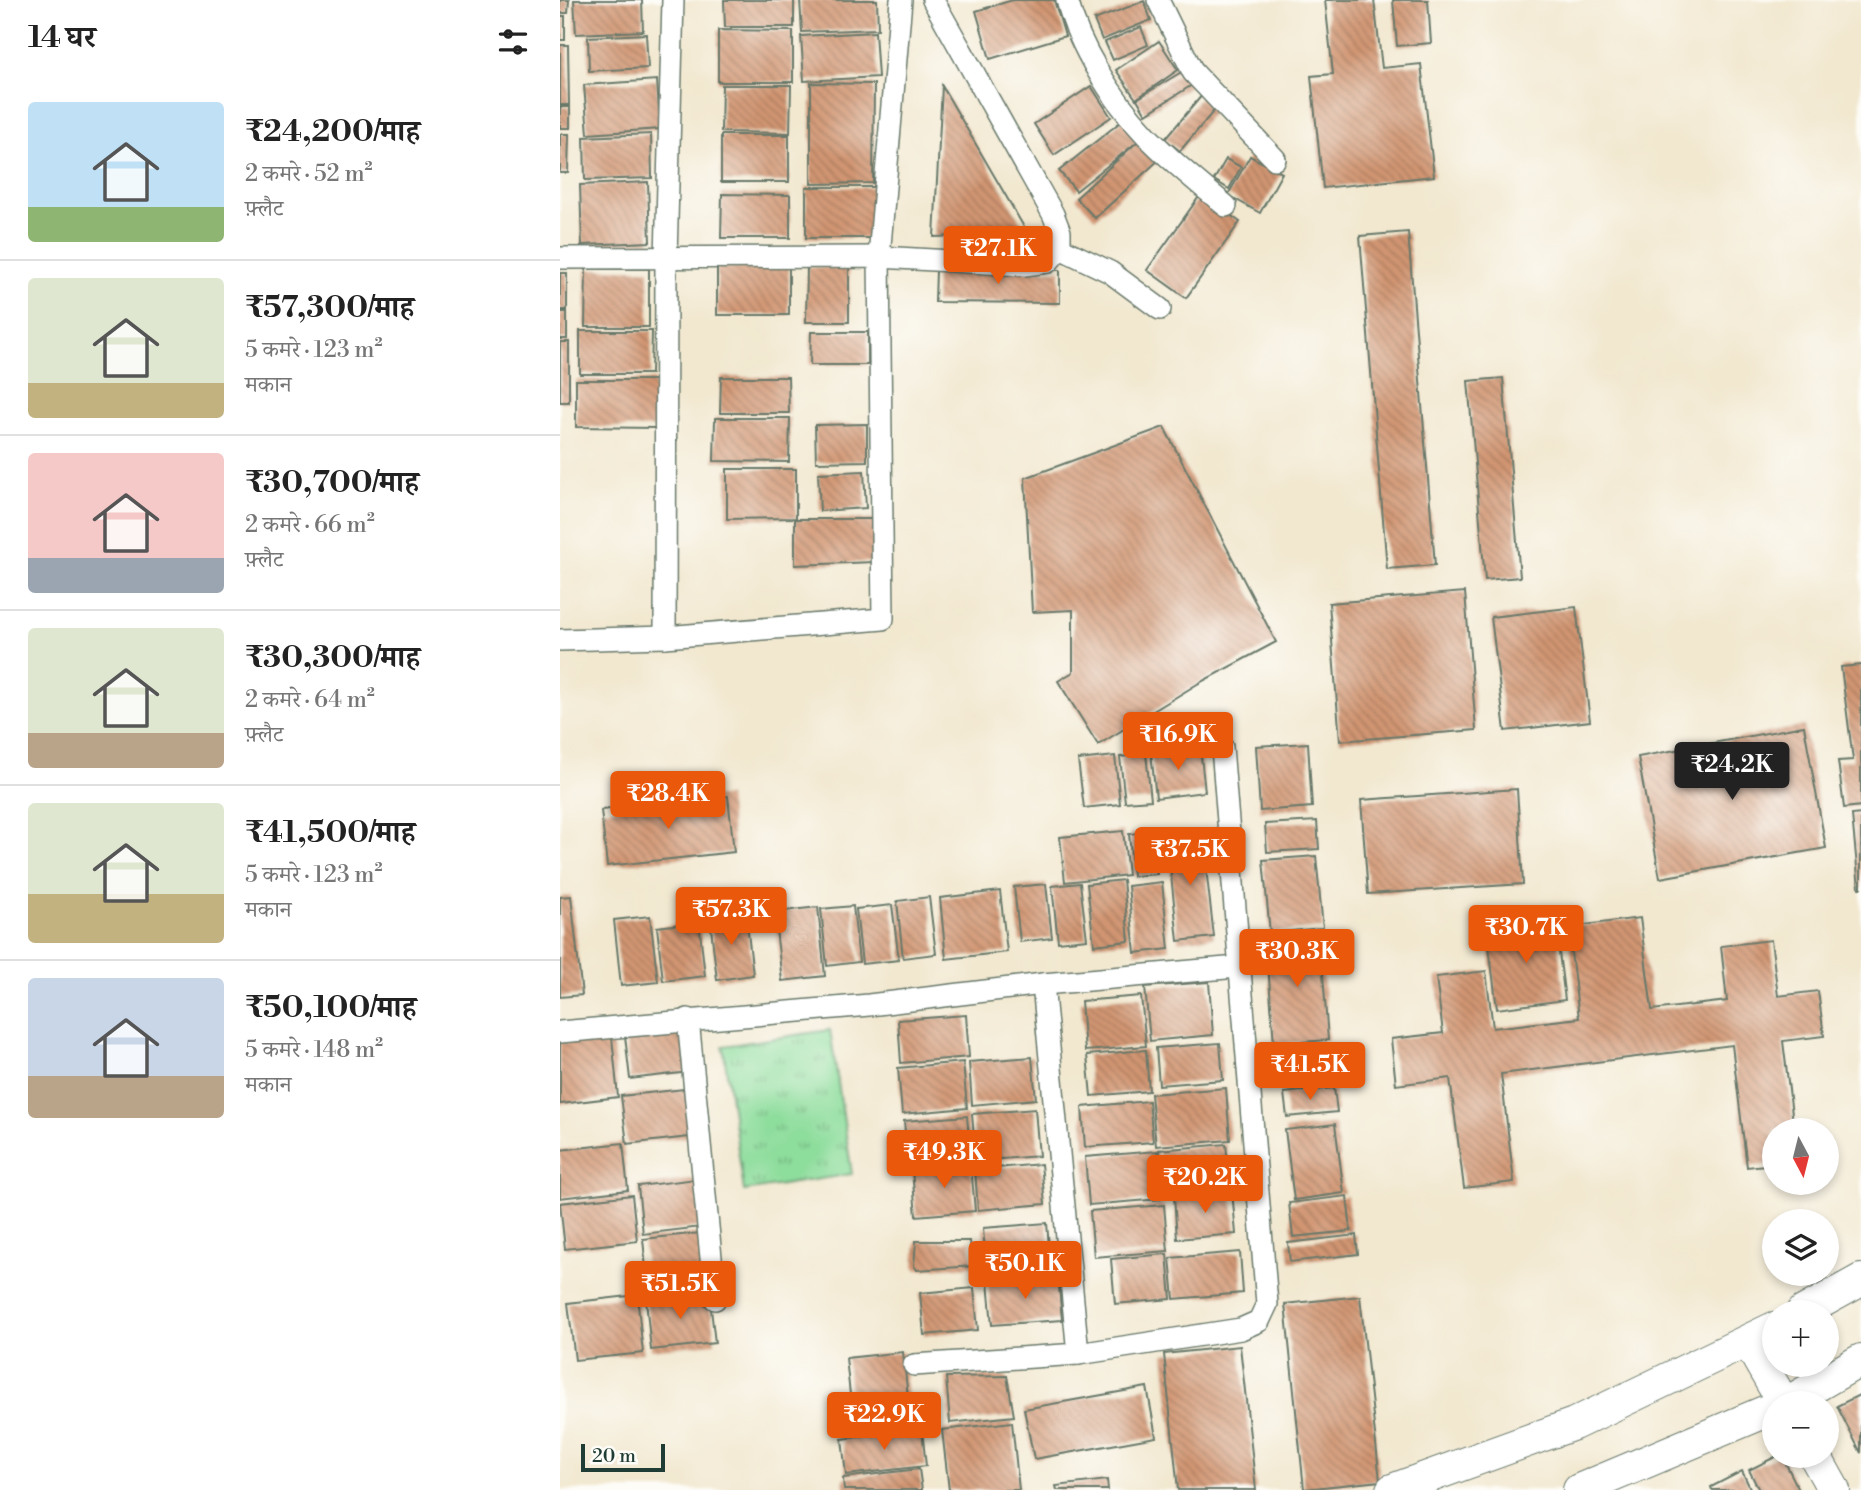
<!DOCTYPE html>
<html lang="hi">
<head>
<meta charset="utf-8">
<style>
  :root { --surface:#fff; --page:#f6f6f6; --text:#222; --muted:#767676; --line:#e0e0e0; --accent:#ea580c }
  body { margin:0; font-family:"Libre Bodoni","Noto Serif Devanagari",serif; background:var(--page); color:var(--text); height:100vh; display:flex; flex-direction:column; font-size:26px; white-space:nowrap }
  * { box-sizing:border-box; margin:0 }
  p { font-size:23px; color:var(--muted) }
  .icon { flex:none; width:38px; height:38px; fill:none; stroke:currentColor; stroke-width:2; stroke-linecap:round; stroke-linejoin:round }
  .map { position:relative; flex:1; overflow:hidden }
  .drawer { display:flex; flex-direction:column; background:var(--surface); width:560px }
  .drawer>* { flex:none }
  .needle { width:46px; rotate:173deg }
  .tools { position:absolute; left:1202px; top:1118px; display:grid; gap:14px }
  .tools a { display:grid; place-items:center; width:77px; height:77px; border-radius:50%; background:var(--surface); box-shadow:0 4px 10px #0003; font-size:35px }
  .scale { position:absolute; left:21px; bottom:18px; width:84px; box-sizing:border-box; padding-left:7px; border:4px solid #1f3d34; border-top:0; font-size:19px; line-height:24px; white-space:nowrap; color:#1f3d34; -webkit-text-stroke:5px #fdfcf7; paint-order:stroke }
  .price { position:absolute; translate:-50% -60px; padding:0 16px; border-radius:7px; background:var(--accent); color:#fff; font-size:23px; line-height:46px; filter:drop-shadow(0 2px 4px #0008) }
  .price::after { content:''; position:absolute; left:50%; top:42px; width:21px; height:16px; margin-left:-10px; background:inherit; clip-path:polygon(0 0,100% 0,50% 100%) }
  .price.on { background:#222; color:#fff }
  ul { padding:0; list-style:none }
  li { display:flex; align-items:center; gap:21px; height:175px; padding:0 28px }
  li+li { border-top:2px solid var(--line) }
  li span { display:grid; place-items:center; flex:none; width:196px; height:140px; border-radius:7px; color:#555 }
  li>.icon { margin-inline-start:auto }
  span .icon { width:84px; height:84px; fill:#fffc; stroke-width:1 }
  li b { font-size:30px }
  h2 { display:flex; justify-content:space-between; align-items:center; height:84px; padding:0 28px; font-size:30px }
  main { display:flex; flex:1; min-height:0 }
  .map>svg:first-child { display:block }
</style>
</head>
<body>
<main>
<section class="drawer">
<h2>14 घर<svg class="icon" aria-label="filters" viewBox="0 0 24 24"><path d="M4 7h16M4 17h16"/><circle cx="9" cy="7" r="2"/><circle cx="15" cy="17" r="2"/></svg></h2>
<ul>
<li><span style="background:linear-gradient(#bfe0f5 75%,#8fb573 0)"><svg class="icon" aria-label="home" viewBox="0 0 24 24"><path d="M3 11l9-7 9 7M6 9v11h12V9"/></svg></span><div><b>₹24,200/माह</b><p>2 कमरे · 52 m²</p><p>फ़्लैट</p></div></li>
<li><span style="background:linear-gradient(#dfe7d0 75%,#c2b280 0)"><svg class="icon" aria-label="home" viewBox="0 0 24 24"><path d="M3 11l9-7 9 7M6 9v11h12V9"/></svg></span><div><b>₹57,300/माह</b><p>5 कमरे · 123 m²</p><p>मकान</p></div></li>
<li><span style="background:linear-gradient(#f6c9c9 75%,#9aa5b1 0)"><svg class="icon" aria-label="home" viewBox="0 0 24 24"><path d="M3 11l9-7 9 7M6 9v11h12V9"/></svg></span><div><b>₹30,700/माह</b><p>2 कमरे · 66 m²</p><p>फ़्लैट</p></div></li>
<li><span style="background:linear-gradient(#dfe7d0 75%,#b9a48a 0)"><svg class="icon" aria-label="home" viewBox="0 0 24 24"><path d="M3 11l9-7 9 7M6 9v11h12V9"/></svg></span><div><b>₹30,300/माह</b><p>2 कमरे · 64 m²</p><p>फ़्लैट</p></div></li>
<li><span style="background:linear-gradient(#dfe7d0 65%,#c2b280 0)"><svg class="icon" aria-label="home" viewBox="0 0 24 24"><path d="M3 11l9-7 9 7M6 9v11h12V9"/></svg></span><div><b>₹41,500/माह</b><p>5 कमरे · 123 m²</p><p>मकान</p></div></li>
<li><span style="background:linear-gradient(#c9d6e8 70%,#b9a48a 0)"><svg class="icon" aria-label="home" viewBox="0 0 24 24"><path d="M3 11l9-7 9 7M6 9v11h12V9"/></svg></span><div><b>₹50,100/माह</b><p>5 कमरे · 148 m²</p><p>मकान</p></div></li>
</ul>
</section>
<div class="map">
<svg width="1301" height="1490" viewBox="0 0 1301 1490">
  <defs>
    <pattern id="park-tufts" width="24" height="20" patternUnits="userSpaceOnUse" patternTransform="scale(1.75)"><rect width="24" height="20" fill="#8ddd9c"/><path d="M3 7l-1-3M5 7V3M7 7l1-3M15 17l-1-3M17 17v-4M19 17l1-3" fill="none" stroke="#73b480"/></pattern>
    <pattern id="building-back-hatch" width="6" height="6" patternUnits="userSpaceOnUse" patternTransform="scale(1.75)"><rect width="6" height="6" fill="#d19572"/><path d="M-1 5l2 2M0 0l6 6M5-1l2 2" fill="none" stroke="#a97b5e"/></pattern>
  </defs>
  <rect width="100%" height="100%" fill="#fdfcf7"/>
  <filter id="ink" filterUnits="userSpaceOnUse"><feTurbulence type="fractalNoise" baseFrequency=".0143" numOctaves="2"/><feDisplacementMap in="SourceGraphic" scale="14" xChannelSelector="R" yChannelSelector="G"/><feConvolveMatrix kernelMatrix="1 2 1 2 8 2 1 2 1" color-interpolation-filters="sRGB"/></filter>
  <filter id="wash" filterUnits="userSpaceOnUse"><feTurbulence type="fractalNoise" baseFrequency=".00686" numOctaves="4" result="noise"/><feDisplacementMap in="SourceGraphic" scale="28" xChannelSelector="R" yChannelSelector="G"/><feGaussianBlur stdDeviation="1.57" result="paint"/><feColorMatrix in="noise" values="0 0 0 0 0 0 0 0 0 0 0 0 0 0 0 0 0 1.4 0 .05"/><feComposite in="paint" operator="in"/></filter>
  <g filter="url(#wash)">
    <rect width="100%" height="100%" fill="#f2e8d0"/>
    <path fill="url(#park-tufts)" stroke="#568d68" stroke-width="2" d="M 270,1030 L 292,1174 L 184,1191 L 163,1046 Z"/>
    <g id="blocks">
      <g fill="url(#building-back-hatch)">
        <path d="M 0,0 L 9,0 L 8,13 L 0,13 Z"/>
        <path d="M 14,0 L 82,0 L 83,31 L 16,34 Z"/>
        <path d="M 164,0 L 234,0 L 234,27 L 165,27 Z"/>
        <path d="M 240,0 L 317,0 L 318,29 L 242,32 Z"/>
        <path d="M 453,0 L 494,0 L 505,36 L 430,59 L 416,11 Z"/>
        <path d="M 765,0 L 814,0 L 822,68 L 861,64 L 874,176 L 763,188 L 751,76 L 773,74 Z"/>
        <path d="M 833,0 L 868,0 L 871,43 L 837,46 Z"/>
        <path d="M 584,1 L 591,20 L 542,40 L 534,20 Z"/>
        <rect x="0" y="16" width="5" height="24"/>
        <path d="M 581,27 L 588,45 L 553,60 L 545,42 Z"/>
        <path d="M 158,30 L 233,31 L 233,82 L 158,82 Z"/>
        <path d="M 315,32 L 318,77 L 244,81 L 241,36 Z"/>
        <path d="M 86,34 L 88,68 L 29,71 L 28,37 Z"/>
        <path d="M 599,41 L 618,70 L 576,99 L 556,70 Z"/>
        <path d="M 0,45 L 8,45 L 9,105 L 0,105 Z"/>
        <path d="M 623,71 L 632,85 L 586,114 L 577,99 Z"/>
        <path d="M 97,80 L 100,129 L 28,134 L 24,85 Z"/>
        <path d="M 251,83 L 314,84 L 313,183 L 251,184 Z"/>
        <path d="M 162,85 L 231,85 L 230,133 L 161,132 Z"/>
        <path d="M 382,86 L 468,234 L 374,237 Z"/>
        <path d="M 531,86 L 551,117 L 494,155 L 474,124 Z"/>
        <path d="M 643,94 L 658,106 L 620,151 L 605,139 Z"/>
        <rect x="0" y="107" width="10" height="21"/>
        <path d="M 564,119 L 601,158 L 535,218 L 516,198 L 577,142 L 516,191 L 499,171 Z"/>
        <path d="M 0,134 L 9,134 L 8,173 L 0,173 Z"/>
        <path d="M 91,134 L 92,178 L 25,180 L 24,137 Z"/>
        <rect x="161" y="135" width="68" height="47"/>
        <path d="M 690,156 L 722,173 L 700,213 L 668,195 Z"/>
        <path d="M 666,159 L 681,167 L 669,189 L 654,180 Z"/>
        <path d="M 88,182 L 90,242 L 22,245 L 20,185 Z"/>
        <rect x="246" y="187" width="69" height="51"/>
        <path d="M 162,194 L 230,195 L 230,238 L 161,238 Z"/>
        <path d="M 641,194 L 680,222 L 626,298 L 587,270 Z"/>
        <path d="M 848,232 L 875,565 L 827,569 L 800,236 Z"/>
        <rect x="157" y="267" width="72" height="48"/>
        <path d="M 247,267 L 289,268 L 289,322 L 246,322 Z"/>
        <path d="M 26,269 L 89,269 L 89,327 L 25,327 Z"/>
        <path d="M 376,270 L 500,270 L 500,303 L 375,302 Z"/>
        <rect x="0" y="273" width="7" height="37"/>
        <rect x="0" y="312" width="7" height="27"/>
        <path d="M 20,331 L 92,331 L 91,374 L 20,374 Z"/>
        <path d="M 251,332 L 308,332 L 308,365 L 250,365 Z"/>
        <rect x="0" y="342" width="9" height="60"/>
        <path d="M 161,377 L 228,377 L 229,413 L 160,413 Z"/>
        <path d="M 943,378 L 960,577 L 925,580 L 908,381 Z"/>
        <path d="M 16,380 L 95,380 L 95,428 L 16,427 Z"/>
        <path d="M 155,418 L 230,418 L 229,462 L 154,461 Z"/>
        <path d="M 307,424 L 307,461 L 256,462 L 255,425 Z"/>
        <path d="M 604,427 L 716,642 L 639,683 L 538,745 L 498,681 L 513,672 L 513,610 L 472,612 L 465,478 Z"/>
        <path d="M 167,469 L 236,469 L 236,518 L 167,519 Z"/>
        <path d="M 304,471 L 306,508 L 260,511 L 258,473 Z"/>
        <path d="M 235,519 L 315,519 L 315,562 L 235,565 Z"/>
        <path d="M 905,592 L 916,730 L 780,741 L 769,603 Z"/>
        <path d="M 1016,607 L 1030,721 L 945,731 L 931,617 Z"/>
        <path d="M 1301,665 L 1301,806 L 1284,808 L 1278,761 L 1293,760 L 1281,667 Z"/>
        <path d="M 1244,726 L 1266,848 L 1100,878 L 1078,757 Z"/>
        <path d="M 748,743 L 752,807 L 700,811 L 696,746 Z"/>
        <path d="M 640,747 L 645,792 L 596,798 L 591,752 Z"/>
        <path d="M 586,754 L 591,800 L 565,802 L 560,757 Z"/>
        <path d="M 555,756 L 560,804 L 524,808 L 518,760 Z"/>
        <path d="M 957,789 L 963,884 L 808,894 L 801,800 Z"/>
        <path d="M 168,796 L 174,852 L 47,866 L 41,810 Z"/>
        <path d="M 1301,814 L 1301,888 L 1299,888 L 1292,815 Z"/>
        <path d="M 757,821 L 759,849 L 707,852 L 705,824 Z"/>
        <path d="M 563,831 L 568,875 L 505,882 L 500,837 Z"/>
        <path d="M 593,831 L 597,874 L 573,876 L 569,834 Z"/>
        <path d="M 642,833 L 654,937 L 618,941 L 607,837 Z"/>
        <path d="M 756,856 L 763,928 L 710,933 L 703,860 Z"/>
        <path d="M 563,880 L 569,941 L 534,945 L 527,884 Z"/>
        <path d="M 602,882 L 609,949 L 575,953 L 568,886 Z"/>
        <path d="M 520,883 L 527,939 L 498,942 L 492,886 Z"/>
        <path d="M 486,884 L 492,938 L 460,942 L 454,887 Z"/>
        <path d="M 440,891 L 447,952 L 386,959 L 380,898 Z"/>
        <path d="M 11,896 L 22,995 L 0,997 L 0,897 Z"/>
        <path d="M 369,897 L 376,954 L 343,958 L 337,901 Z"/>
        <path d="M 332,905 L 339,960 L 302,964 L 296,909 Z"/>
        <path d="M 293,906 L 299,962 L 267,966 L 261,909 Z"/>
        <path d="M 258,907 L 265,976 L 222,981 L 214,912 Z"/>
        <path d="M 186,915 L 193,975 L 157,980 L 150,919 Z"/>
        <path d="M 90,916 L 98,982 L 61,986 L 54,920 Z"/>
        <path d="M 1080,918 L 1092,1010 L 1167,1001 L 1161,946 L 1211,940 L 1218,996 L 1258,991 L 1264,1036 L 1223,1041 L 1234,1130 L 1214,1130 L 1214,1164 L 1187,1167 L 1172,1045 L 941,1074 L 954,1182 L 904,1188 L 890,1078 L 836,1085 L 831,1039 L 883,1033 L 876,977 L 926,971 L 933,1028 L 1019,1018 L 1008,927 Z"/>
        <path d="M 995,921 L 1005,1000 L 937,1009 L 927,930 Z"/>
        <path d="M 139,922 L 145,976 L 103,981 L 97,927 Z"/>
        <path d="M 760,934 L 768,1040 L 714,1044 L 706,938 Z"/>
        <path d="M 649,982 L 653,1035 L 590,1041 L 585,987 Z"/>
        <path d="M 581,996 L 586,1046 L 525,1051 L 521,1001 Z"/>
        <path d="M 406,1015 L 409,1057 L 341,1063 L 338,1020 Z"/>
        <path d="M 124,1030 L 129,1072 L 70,1079 L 65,1036 Z"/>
        <path d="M 52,1037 L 58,1097 L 0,1104 L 0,1043 Z"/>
        <path d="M 660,1043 L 663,1080 L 599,1085 L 596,1048 Z"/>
        <path d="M 772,1047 L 776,1081 L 718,1089 L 714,1054 Z"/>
        <path d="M 586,1050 L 589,1091 L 531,1096 L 527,1055 Z"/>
        <path d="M 472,1057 L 476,1099 L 412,1105 L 409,1062 Z"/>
        <path d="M 403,1062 L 407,1108 L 342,1114 L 338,1068 Z"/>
        <path d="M 133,1088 L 138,1136 L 67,1144 L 61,1096 Z"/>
        <path d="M 666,1088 L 670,1140 L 596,1146 L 591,1094 Z"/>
        <path d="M 774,1088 L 777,1112 L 727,1117 L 724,1093 Z"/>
        <path d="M 589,1101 L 593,1142 L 525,1147 L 522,1107 Z"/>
        <path d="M 475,1109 L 479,1156 L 416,1161 L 412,1114 Z"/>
        <path d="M 407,1116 L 411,1161 L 348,1166 L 344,1121 Z"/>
        <path d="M 775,1124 L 784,1193 L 734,1200 L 725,1130 Z"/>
        <path d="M 63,1143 L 68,1190 L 0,1198 L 0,1150 Z"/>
        <path d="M 666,1144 L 670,1184 L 602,1190 L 599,1150 Z"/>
        <path d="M 597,1151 L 601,1199 L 529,1205 L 525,1157 Z"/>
        <path d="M 481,1164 L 485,1204 L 418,1210 L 415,1170 Z"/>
        <path d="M 411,1165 L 415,1211 L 356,1216 L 352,1170 Z"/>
        <path d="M 136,1179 L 142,1227 L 83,1234 L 78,1186 Z"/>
        <path d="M 672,1191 L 676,1234 L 617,1239 L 614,1196 Z"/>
        <path d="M 72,1195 L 77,1241 L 5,1249 L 0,1203 Z"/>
        <path d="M 787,1196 L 791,1231 L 733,1237 L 729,1203 Z"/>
        <path d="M 604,1205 L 608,1251 L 534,1257 L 530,1211 Z"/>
        <path d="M 487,1223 L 491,1271 L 427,1276 L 423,1228 Z"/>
        <path d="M 140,1233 L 146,1282 L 88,1288 L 83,1239 Z"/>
        <path d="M 796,1235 L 798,1254 L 730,1262 L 728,1243 Z"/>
        <path d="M 356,1241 L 410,1241 L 413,1266 L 357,1270 L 354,1266 Z"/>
        <path d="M 680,1252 L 683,1293 L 614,1299 L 610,1258 Z"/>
        <path d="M 607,1254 L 611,1299 L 555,1304 L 551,1259 Z"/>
        <path d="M 498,1276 L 502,1320 L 432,1325 L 428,1282 Z"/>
        <path d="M 414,1288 L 418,1330 L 364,1335 L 360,1293 Z"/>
        <path d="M 149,1292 L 155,1343 L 91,1350 L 86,1300 Z"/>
        <path d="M 77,1295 L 83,1353 L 15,1360 L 8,1303 Z"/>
        <path d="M 800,1296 L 820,1481 L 744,1489 L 725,1304 Z"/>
        <path d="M 680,1346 L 696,1490 L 618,1490 L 604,1354 Z"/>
        <path d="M 343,1352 L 351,1425 L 294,1431 L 286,1358 Z"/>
        <path d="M 447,1376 L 454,1416 L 390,1423 L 386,1377 Z"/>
        <path d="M 587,1387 L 596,1437 L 474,1459 L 464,1409 Z"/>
        <path d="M 1301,1394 L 1301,1453 L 1277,1406 Z"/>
        <path d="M 452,1422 L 459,1490 L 389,1490 L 382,1430 Z"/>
        <path d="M 362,1430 L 366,1466 L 286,1475 L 282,1439 Z"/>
        <path d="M 1217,1456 L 1222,1456 L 1239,1490 L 1199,1490 L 1189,1470 Z"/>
        <path d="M 359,1469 L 362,1490 L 284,1490 L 283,1478 Z"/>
        <path d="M 1182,1471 L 1191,1490 L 1152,1490 L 1151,1487 Z"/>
        <path d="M 547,1480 L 548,1490 L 497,1490 L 496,1486 Z"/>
      </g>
    </g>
  </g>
  <g filter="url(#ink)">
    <use href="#blocks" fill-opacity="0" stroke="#69796b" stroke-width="2"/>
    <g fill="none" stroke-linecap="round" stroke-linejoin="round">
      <defs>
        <g id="street">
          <path d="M 507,0 C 519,47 552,99 585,134 C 609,160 639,183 666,206"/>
          <path d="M 598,0 L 633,72 L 715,159"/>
          <path d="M 500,248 L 550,272 L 600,309"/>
          <path d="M 0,258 L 319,257 L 464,265 L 488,262 L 500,248 L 500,232 L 493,214 L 373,0"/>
          <path d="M 105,637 L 106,258 L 113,0"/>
          <path d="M 0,640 L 105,637 L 323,619 L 319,257 L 341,0"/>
          <path d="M 483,984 L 518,1354"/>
          <path d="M 128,1019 L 155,1299"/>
          <path d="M 0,1032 L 309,1005 L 483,984 L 678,967"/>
          <path d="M 354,1365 L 518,1354 L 681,1329 L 699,1321 L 707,1304 L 662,747"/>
        </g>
        <g id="secondary">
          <path d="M 1243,1312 L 1301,1280"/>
          <path d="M 1189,1343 L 1224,1404"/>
          <path d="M 1225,1404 L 1301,1360"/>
          <path d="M 1255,1456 L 1274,1490"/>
          <path d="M 832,1490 L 1014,1424 L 1214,1328"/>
          <path d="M 1019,1490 L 1214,1408"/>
        </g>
      </defs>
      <use href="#street" stroke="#69796b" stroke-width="24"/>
      <use href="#secondary" stroke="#69796b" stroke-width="34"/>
      <use href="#street" stroke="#fff" stroke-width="21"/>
      <use href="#secondary" stroke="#fff" stroke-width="32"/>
    </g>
  </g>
</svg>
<div class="tools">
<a><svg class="needle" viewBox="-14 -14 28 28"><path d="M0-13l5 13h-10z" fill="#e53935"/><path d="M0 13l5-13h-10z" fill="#767676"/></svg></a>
<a><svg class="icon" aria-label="layers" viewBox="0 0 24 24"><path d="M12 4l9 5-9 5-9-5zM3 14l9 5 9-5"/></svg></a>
<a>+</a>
<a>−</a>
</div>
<div class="scale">20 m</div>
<b class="price" style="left:438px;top:286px">₹27.1K</b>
<b class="price" style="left:618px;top:772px">₹16.9K</b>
<b class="price on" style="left:1172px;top:802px">₹24.2K</b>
<b class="price" style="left:108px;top:831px">₹28.4K</b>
<b class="price" style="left:630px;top:887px">₹37.5K</b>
<b class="price" style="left:171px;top:947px">₹57.3K</b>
<b class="price" style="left:966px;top:965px">₹30.7K</b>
<b class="price" style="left:737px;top:989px">₹30.3K</b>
<b class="price" style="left:750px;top:1102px">₹41.5K</b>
<b class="price" style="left:384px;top:1190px">₹49.3K</b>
<b class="price" style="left:645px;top:1215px">₹20.2K</b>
<b class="price" style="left:465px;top:1301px">₹50.1K</b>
<b class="price" style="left:120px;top:1321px">₹51.5K</b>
<b class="price" style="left:324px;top:1452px">₹22.9K</b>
</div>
</main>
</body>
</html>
